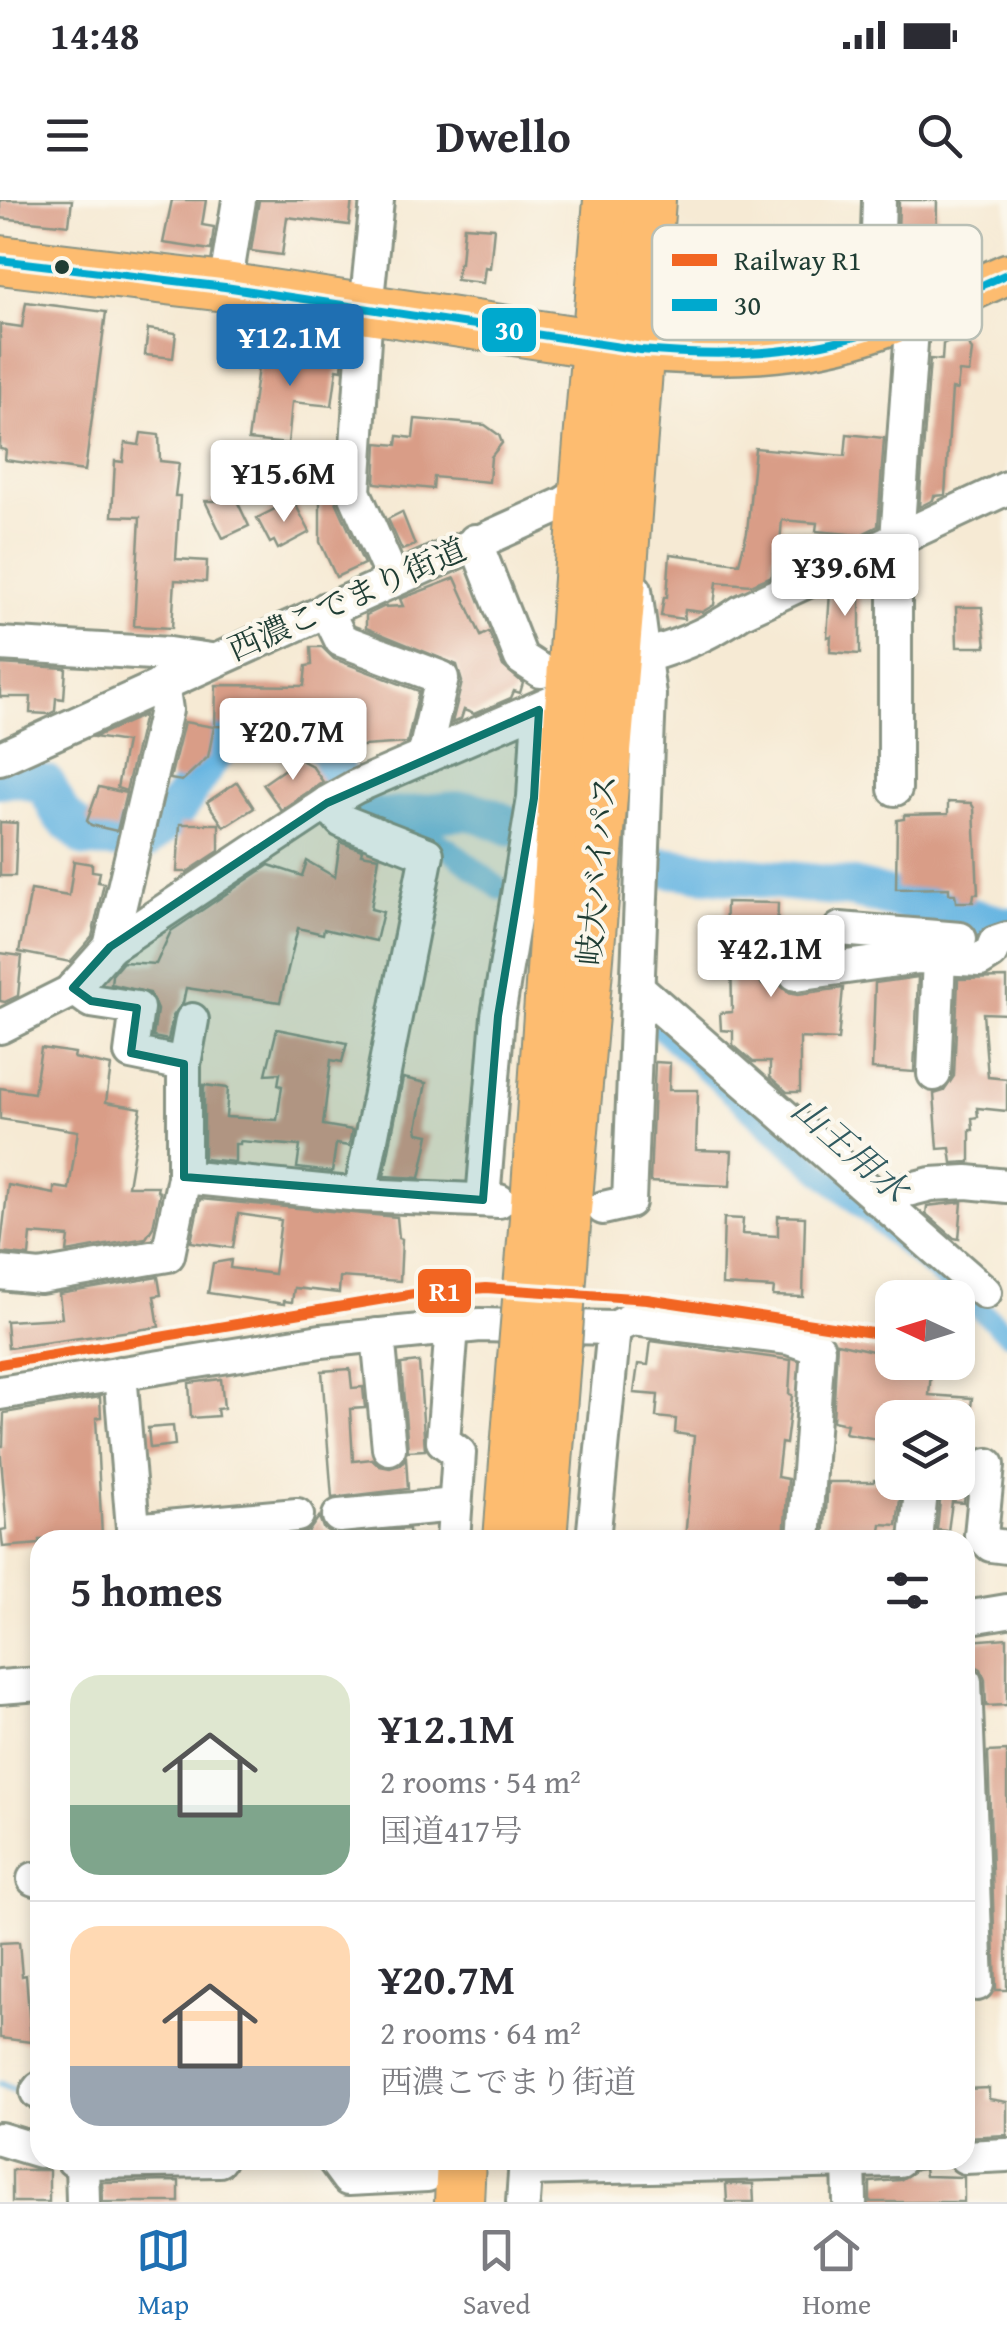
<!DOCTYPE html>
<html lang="en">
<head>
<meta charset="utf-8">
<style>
  :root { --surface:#fff; --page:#f7f7f7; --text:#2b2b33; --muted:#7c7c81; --line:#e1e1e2; --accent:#1f6fb2 }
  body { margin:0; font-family:"Gentium Book Plus","Noto Serif JP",serif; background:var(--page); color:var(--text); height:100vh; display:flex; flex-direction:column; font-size:38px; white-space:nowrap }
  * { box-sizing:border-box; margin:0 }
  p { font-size:32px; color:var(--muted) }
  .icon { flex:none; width:55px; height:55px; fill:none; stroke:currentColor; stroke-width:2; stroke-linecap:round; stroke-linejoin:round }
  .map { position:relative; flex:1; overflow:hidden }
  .panel { position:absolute; left:30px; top:1330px; width:945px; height:640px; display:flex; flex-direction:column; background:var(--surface); border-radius:30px; box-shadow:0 5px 15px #0003 }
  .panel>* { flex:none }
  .needle { width:65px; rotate:274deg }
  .buttons { position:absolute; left:875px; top:1080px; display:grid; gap:20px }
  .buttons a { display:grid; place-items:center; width:100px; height:100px; border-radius:20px; background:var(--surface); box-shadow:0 5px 15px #0003; font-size:50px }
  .price { position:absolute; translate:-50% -85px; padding:0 22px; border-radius:10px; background:#fff; color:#222; font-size:32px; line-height:65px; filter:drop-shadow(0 2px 5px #0008) }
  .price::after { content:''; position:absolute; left:50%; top:60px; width:30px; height:22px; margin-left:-15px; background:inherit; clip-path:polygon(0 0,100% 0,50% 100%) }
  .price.selected { background:var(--accent); color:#fff }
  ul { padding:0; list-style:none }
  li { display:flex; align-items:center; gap:30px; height:250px; padding:0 40px }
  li+li { border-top:2px solid var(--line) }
  li span { display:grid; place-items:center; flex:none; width:280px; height:200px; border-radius:30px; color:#555 }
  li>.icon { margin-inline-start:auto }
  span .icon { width:120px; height:120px; fill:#fffc; stroke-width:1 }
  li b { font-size:42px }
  h2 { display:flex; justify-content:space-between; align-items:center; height:120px; padding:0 40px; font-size:42px }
  .status { display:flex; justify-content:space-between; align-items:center; height:70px; padding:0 50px; background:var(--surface); direction:ltr }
  .status svg { height:28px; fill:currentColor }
  header { display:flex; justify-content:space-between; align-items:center; height:130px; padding:0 40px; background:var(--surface); font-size:45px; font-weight:800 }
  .tab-bar { display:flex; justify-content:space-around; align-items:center; height:140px; border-top:2px solid var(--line); background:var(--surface); font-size:28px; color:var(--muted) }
  .tab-bar a { display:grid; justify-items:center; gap:5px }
  .tab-bar .selected { color:var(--accent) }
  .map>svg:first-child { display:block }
</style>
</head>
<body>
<div class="status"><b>14:48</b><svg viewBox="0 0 49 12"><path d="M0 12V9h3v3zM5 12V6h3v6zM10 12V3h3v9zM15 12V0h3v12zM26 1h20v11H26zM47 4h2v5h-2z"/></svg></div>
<header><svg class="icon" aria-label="menu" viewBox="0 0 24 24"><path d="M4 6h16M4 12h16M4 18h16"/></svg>Dwello<svg class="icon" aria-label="search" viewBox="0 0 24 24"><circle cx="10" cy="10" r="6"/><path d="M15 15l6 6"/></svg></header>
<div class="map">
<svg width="1007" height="2002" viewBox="0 0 1007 2002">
  <rect width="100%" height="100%" fill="#fbf7ec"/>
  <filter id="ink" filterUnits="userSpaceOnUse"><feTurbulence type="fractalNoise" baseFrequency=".01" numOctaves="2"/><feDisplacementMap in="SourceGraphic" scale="20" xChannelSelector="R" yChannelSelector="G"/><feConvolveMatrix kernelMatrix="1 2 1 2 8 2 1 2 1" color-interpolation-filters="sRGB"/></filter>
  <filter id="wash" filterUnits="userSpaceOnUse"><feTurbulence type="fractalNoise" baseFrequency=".0048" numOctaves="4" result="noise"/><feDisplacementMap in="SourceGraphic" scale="40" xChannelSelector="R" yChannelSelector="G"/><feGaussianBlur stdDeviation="2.25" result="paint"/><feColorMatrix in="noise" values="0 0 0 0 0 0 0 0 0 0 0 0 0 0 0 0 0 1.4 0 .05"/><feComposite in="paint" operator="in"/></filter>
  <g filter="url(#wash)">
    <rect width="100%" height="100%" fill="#f6ead4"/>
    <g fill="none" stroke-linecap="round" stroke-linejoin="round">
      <path stroke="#68b6e2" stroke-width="6" d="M 0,1884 L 13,1890"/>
      <g stroke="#68b6e2" stroke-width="22">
        <path d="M 392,618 L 448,648 L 500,689"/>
        <path d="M 647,817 L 780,937 L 1007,1133"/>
      </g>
      <g stroke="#68b6e2" stroke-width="40">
        <path d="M 0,578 L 19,577 L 46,585 L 60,613 L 87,638 L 145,640 C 152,633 161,627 168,619 C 202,581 215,518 278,526 C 302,529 314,536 332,552 C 342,650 403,609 466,611 C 480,611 498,621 511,626"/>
        <path d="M 661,667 L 853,688 L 1007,727"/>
      </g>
    </g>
    <g id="blocks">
      <g fill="#d99d87">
        <path d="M 0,0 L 72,0 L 69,25 L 0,18 Z"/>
        <path d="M 172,0 L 206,0 L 202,25 L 214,27 L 211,50 L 163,43 Z"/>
        <path d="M 259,0 L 352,0 L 349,25 L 287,17 L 282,55 L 251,51 Z"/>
        <path d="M 899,0 L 937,0 L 936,54 L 897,68 Z"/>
        <path d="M 464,26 L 494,28 L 490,68 L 485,67 L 483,83 L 456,80 L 459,63 L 461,63 Z"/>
        <path d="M 26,102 L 106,112 L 85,271 L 5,260 L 6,250 L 0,249 L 0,124 L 22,127 Z"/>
        <path d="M 148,129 L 176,133 L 173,158 L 145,155 Z"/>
        <path d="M 964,133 L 972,151 L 969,173 L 959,172 L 957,190 L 952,189 L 945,295 L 934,296 L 933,300 L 919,307 L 930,159 L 942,160 L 943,144 Z"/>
        <path d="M 335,142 L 344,143 L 342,170 L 337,169 L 332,206 L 292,202 L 288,244 L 248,240 L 261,146 L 331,160 Z"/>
        <path d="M 415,219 L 485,225 L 499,235 L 502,243 L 491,257 L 489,282 L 434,277 L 433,289 L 375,283 L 377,243 L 397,245 L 398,236 L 413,238 Z"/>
        <path d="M 141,233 L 159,235 L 160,261 L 179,263 L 175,296 L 180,296 L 176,359 L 207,361 L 206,382 L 175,380 L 172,428 L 134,426 L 140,317 L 112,316 L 115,261 L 123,262 L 125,243 L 139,245 Z"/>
        <path d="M 847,234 L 884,238 L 878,326 L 860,335 L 816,331 L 817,323 L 782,320 L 779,354 L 774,354 L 772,376 L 751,385 L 717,382 L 714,405 L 702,412 L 685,410 L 684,419 L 661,416 L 664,397 L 667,397 L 670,354 L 739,363 L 747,332 L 755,248 L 845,256 Z"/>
        <path d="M 320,299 L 335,299 L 364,364 L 336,377 L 320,342 Z"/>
        <path d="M 293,300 L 310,332 L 278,349 L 274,341 L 270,343 L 257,318 Z"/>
        <path d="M 205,301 L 237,301 L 249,326 L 223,338 Z"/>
        <path d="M 402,312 L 415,345 L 402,350 L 388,319 Z"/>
        <path d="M 455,378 L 481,436 L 489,432 L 503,466 L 523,483 L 520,493 L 514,491 L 511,498 L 474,514 L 464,510 L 461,519 L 452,523 L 462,482 L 457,465 L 366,428 L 366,415 L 383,407 L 403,406 L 400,399 Z"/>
        <path d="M 860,378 L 860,454 L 830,452 L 831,436 L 827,437 L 830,392 Z"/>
        <path d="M 956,407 L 982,407 L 986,447 L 957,447 Z"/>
        <path d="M 311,447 L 322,447 L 334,459 L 419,491 L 407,543 L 334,548 L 333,530 L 215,526 L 216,485 L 304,486 L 306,466 L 312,465 Z"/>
        <path d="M 0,464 L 66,468 L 64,499 L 56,498 L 55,511 L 49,514 L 30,513 L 31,497 L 0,497 Z"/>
        <path d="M 144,515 L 126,591 L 117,588 L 126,542 L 94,537 Z"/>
        <path d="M 184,522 L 214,527 L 208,557 L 182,581 L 170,579 Z"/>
        <path d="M 299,559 L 312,566 L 323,582 L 281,610 L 263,584 Z"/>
        <path d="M 237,582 L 254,608 L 224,627 L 207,602 Z"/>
        <path d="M 99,587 L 126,593 L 117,631 L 91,625 L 87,621 Z"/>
        <path d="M 948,602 L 971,603 L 974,608 L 978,694 L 974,694 L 973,702 L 956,702 L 955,694 L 949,694 L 949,688 L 896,689 L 897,620 L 904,619 L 904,615 L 948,614 Z"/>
        <path d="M 0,622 L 17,623 L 15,676 L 0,676 Z"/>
        <path d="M 180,624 L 219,624 L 219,651 L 187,672 L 177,672 Z"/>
        <path d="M 340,642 L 362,650 L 361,654 L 379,657 L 371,709 L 383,712 L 376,741 L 324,729 L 323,734 L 298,728 L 280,802 L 186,788 L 183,803 L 173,816 L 168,840 L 153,837 L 157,810 L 150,793 L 111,784 L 112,775 L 123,762 L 156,764 L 171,731 L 269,665 L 302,676 L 307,661 L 335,677 Z"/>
        <path d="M 74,661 L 92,664 L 92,671 L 100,672 L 98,682 L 104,683 L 92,737 L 70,762 L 19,752 L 31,690 L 69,696 Z"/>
        <path d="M 726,702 L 778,703 L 777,735 L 770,735 L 769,744 L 760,744 L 760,781 L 762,785 L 780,785 L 788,792 L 798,794 L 843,788 L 838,840 L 800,838 L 800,892 L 787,892 L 770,877 L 770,862 L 753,862 L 733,845 L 733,831 L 721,830 L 720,813 L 732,812 L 731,752 L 725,752 Z"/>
        <path d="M 0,753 L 22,756 L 18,796 L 5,802 L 0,801 Z"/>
        <path d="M 918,777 L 914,872 L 872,869 L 875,783 Z"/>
        <path d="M 1007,778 L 1007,814 L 983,813 L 988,877 L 1007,879 L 1007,911 L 977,908 L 978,917 L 972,918 L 973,930 L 970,930 L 970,962 L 952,963 L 950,948 L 938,949 L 934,894 L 944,891 L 954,876 L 958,779 Z"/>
        <path d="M 277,829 L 347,843 L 342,862 L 331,860 L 323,925 L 352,930 L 349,946 L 336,944 L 332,972 L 297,968 L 300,946 L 240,941 L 240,944 L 235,944 L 235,962 L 204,959 L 204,885 L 228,888 L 226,917 L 277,920 L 282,886 L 278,885 L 280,873 L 266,874 Z"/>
        <path d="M 41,848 L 75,853 L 74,858 L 111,866 L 106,902 L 141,908 L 128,986 L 158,986 L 157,991 L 160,992 L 153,1027 L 146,1038 L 67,1052 L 69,1037 L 31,1034 L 29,1056 L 0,1053 L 8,985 L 54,994 L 54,987 L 69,989 L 78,931 L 0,919 L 0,888 L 34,893 Z"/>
        <path d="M 655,862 L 670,863 L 669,890 L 698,890 L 696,950 L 732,951 L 730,986 L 650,982 Z"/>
        <path d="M 403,878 L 426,883 L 417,928 L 418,933 L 429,935 L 420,978 L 384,976 Z"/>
        <path d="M 200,999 L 397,1017 L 399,1038 L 402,1039 L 400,1081 L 340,1077 L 339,1093 L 294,1088 L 292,1102 L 284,1101 L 284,1104 L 208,1093 L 213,1063 L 231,1060 L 230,1068 L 274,1074 L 281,1020 L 238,1014 L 233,1048 L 191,1042 Z"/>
        <path d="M 962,1002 L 959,1039 L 954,1038 L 926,1014 L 927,1006 Z"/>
        <path d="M 778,1016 L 805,1017 L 803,1097 L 773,1096 L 774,1088 L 722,1085 L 724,1018 L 743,1019 L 742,1034 L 778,1036 Z"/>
        <path d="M 158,1077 L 161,1095 L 154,1096 L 159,1127 L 8,1148 L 6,1121 L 62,1118 L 59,1094 Z"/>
        <path d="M 651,1141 L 791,1160 L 789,1194 L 792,1195 L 786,1244 L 781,1243 L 777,1277 L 788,1279 L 784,1340 L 685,1340 L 694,1236 L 675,1233 L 676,1219 L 656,1217 L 658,1195 L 634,1193 L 638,1164 L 648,1165 Z"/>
        <path d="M 837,1143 L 877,1152 L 876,1158 L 884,1161 L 883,1168 L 931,1172 L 929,1195 L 972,1198 L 970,1218 L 892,1218 L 892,1242 L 845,1233 L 847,1224 L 833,1221 Z"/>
        <path d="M 419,1162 L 425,1250 L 408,1251 L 401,1164 Z"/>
        <path d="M 350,1169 L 352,1188 L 363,1187 L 365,1208 L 350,1209 L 353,1261 L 372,1259 L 380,1266 L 390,1268 L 400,1265 L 406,1258 L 408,1289 L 332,1298 L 322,1171 Z"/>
        <path d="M 221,1179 L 224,1208 L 217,1209 L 218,1216 L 191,1218 L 189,1183 Z"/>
        <path d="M 100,1197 L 101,1217 L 96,1218 L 102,1337 L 40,1340 L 40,1344 L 3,1347 L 1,1330 L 7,1329 L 0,1246 L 3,1246 L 4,1213 Z"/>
        <path d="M 173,1226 L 175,1245 L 150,1248 L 148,1228 Z"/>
        <path d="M 958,1251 L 974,1251 L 968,1263 L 964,1303 L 952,1302 L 948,1331 L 937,1330 L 942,1282 L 958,1282 Z"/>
        <path d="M 874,1280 L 902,1282 L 897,1325 L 881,1324 L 879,1340 L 824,1340 L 828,1282 L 874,1282 Z"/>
        <path d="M 319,1317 L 323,1328 L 332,1334 L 409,1329 L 410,1340 L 292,1340 L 292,1336 L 309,1331 Z"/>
        <path d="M 1007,1438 L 1007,1505 L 986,1506 L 985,1480 L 981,1469 L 970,1463 L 969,1441 Z"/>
        <path d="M 1007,1551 L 1007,1790 L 996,1790 L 988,1552 Z"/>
        <path d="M 19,1742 L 22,1776 L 26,1775 L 31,1842 L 0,1838 L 0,1743 Z"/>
        <path d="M 989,1888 L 989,1899 L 1007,1902 L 1007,1935 L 965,1937 L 965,1889 Z"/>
        <path d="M 924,1969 L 925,1976 L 964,1977 L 964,2002 L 870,2002 L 870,1982 L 900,1980 L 916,1970 Z"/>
        <rect x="12" y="1970" width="37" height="32"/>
        <path d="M 179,1981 L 179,2002 L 103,2002 L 102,1982 Z"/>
        <path d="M 726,1984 L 753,1984 L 754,2002 L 727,2002 Z"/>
      </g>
    </g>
  </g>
  <g filter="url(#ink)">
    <use href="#blocks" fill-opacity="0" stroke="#8a9484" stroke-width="2.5"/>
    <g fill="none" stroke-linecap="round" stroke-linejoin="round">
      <defs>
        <g id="minor">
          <path d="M 377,0 L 366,109 L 354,292 L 393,380"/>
          <path d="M 225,87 L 239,0"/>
          <path d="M 875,130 L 879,0"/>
          <path d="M 897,339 L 913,115"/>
          <path d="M 475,341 L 521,458 L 541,471"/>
          <path d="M 865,356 L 886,370 L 895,393 L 895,589"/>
          <path d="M 326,409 L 341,440 L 442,478 L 424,557"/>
          <path d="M 0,444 L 169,454 L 211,460"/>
          <path d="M 625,461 C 665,452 707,436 741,412 L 1007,288"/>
          <path d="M 0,558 L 563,304 L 584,291"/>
          <path d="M 327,603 L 342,621 L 427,654 L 360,995"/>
          <path d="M 840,729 L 960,739"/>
          <path d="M 110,747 L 166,510 L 162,483"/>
          <path d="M 796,774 L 919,757 L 980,760 L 991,753 L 995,743 L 1007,739"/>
          <path d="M 637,787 L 985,1092"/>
          <path d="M 73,788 L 91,801 L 137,808 L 131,853 L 184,864 L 184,977 L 360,995 L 499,1001"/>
          <path d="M 0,827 L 70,792 L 110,747 L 327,603 L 355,587 L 554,501 L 569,502"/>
          <path d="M 184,864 L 192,820"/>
          <path d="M 934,874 L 939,758"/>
          <path d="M 876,998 L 931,984 L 967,982 L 1007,986"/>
          <path d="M 483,1000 L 498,816 L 534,598 L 539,510"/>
          <path d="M 603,1008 L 629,1002 L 649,495 L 635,390"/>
          <path d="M 0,1073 L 40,1077 L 168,1055 L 184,977"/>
          <path d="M 452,1127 L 443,1241 L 459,1253 L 453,1340"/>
          <path d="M 378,1135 L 389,1248"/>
          <path d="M 120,1173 L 134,1340"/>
          <path d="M 0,1193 L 321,1141 L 480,1125 L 614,1128"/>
          <path d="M 988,1265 L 981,1335 L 991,1345 L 1007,1347"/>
          <path d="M 339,1316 L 455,1305"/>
          <path d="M 133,1330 L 297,1315"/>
          <path d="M 593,1340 L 614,1128 L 632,1119 L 789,1138 L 818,1148 L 804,1340"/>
          <path d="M 916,1340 L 922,1282"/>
          <path d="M 965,1418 L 1007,1411"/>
          <path d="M 965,1482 L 977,1784"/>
          <path d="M 0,1487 L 40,1484"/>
          <path d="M 34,1679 L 40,1679"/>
          <path d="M 37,1892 L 40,1888"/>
          <path d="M 0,1939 L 40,1951"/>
          <path d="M 965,1957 L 1007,1955"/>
          <path d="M 73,1960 L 82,1962 L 83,2002"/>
          <path d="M 334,1960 L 348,1979 L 427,1975"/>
          <path d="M 849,1960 L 850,2002"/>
          <path d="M 82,1962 L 219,1960"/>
          <path d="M 525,1969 L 899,1960"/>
          <path d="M 523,2002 L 526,1960"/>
        </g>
        <path id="major" d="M 640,150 C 720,157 801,156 878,129 C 922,113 964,93 1007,74"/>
        <g id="highway">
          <path d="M 0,60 L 225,87 L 625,148"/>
          <path d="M 534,1018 L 584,291 L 608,0"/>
          <path d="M 566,1022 L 623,367 L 651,0"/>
          <path d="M 508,1340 L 522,1159"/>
          <path d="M 542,1340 L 556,1159"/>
          <path d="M 459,2002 L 461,1960"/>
        </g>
      </defs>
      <use href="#minor" stroke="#8a9484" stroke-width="38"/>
      <use href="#major" stroke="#8a9484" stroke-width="45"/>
      <use href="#highway" stroke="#8a9484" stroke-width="52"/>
      <use href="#minor" stroke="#fff" stroke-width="32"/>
      <use href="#major" stroke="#fdbc6f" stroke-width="40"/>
      <use href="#highway" stroke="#fdbc6f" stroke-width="48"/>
      <defs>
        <g id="highway-bridge">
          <path d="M 522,1159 L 534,1018"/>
          <path d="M 556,1159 L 566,1025"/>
        </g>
      </defs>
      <use href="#highway-bridge" stroke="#8a9484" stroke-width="52" stroke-linecap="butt"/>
      <use href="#highway-bridge" stroke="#fdbc6f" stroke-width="48"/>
      <defs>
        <path id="bus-1" d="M 0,60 L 225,87 L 640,150 C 720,157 801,156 878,129 C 922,113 964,93 1007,74"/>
      </defs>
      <use href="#bus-1" stroke="#fbf7ec" stroke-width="15"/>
      <use href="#bus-1" stroke="#00a9ce" stroke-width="8"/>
      <defs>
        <path id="rail-1" d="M 0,1164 L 414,1094 L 486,1088 L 647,1099 L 892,1136"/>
      </defs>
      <use href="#rail-1" stroke="#fbf7ec" stroke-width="18"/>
      <use href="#rail-1" stroke="#f26522" stroke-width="10"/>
    </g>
  </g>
  <path fill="#0f766e" fill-opacity="0.2" stroke="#0f766e" stroke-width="8" stroke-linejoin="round" d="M 539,510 L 534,598 L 498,816 L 483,1000 L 184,977 L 184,864 L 131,853 L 137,808 L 91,801 L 73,788 L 110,747 L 327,603 Z"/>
  <circle fill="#1f3d34" stroke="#fbf7ec" stroke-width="4" cx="62" cy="67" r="9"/>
  <g text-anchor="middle" stroke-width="8" stroke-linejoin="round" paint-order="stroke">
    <g font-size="32" fill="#1f3d34" stroke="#fbf7ec">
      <text transform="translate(347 399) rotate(-24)" y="11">西濃こでまり街道</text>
      <text transform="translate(597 670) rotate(-85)" y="11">岐大バイパス</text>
    </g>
    <g font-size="35" font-style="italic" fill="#315b60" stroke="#fbf7ec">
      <text transform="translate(850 949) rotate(41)" y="12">山王用水</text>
    </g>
  </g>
  <rect x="652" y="25" width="330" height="115" rx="15" fill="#fbf7ec" stroke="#b9bfb5" stroke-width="2.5"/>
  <rect x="672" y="54" width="45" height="12" fill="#f26522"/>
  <rect x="672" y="99" width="45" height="12" fill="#00a9ce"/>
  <g font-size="28" fill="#1f3d34">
    <text x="734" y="70">Railway R1</text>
    <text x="734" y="115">30</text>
  </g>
  <g stroke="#fbf7ec" stroke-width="4">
    <rect x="480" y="106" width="58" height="48" rx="10" fill="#00a9ce"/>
    <rect x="416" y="1067" width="57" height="48" rx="10" fill="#f26522"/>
  </g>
  <g font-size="28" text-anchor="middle" font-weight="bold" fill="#fff">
    <text x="509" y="140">30</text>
    <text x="445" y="1101">R1</text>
  </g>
</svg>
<div class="buttons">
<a><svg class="needle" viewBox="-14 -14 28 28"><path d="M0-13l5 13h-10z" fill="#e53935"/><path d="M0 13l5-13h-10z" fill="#7c7c81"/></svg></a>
<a><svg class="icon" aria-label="layers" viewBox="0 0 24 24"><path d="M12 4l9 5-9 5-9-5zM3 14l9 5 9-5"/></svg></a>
</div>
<b class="price selected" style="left:290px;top:189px">¥12.1M</b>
<b class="price" style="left:284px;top:325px">¥15.6M</b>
<b class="price" style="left:845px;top:419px">¥39.6M</b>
<b class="price" style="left:293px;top:583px">¥20.7M</b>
<b class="price" style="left:771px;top:800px">¥42.1M</b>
<section class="panel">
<h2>5 homes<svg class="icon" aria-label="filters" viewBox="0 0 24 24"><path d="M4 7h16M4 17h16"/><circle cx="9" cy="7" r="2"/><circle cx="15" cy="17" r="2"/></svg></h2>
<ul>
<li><span style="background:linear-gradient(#dfe7d0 65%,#7fa58c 0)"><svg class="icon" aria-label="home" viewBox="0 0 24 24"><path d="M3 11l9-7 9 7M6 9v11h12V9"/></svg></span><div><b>¥12.1M</b><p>2 rooms · 54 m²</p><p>国道417号</p></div></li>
<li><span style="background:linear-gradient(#ffd9b3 70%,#9aa5b1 0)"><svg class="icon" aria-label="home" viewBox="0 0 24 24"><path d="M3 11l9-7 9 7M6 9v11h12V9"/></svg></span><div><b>¥20.7M</b><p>2 rooms · 64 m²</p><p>西濃こでまり街道</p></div></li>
</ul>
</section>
</div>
<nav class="tab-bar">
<a class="selected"><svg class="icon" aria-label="map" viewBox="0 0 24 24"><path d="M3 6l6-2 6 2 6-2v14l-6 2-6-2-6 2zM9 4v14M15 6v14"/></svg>Map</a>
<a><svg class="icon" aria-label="saved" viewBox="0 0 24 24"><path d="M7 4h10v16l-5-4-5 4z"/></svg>Saved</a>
<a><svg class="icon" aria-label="home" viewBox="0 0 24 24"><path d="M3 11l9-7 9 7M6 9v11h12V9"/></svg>Home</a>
</nav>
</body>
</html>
